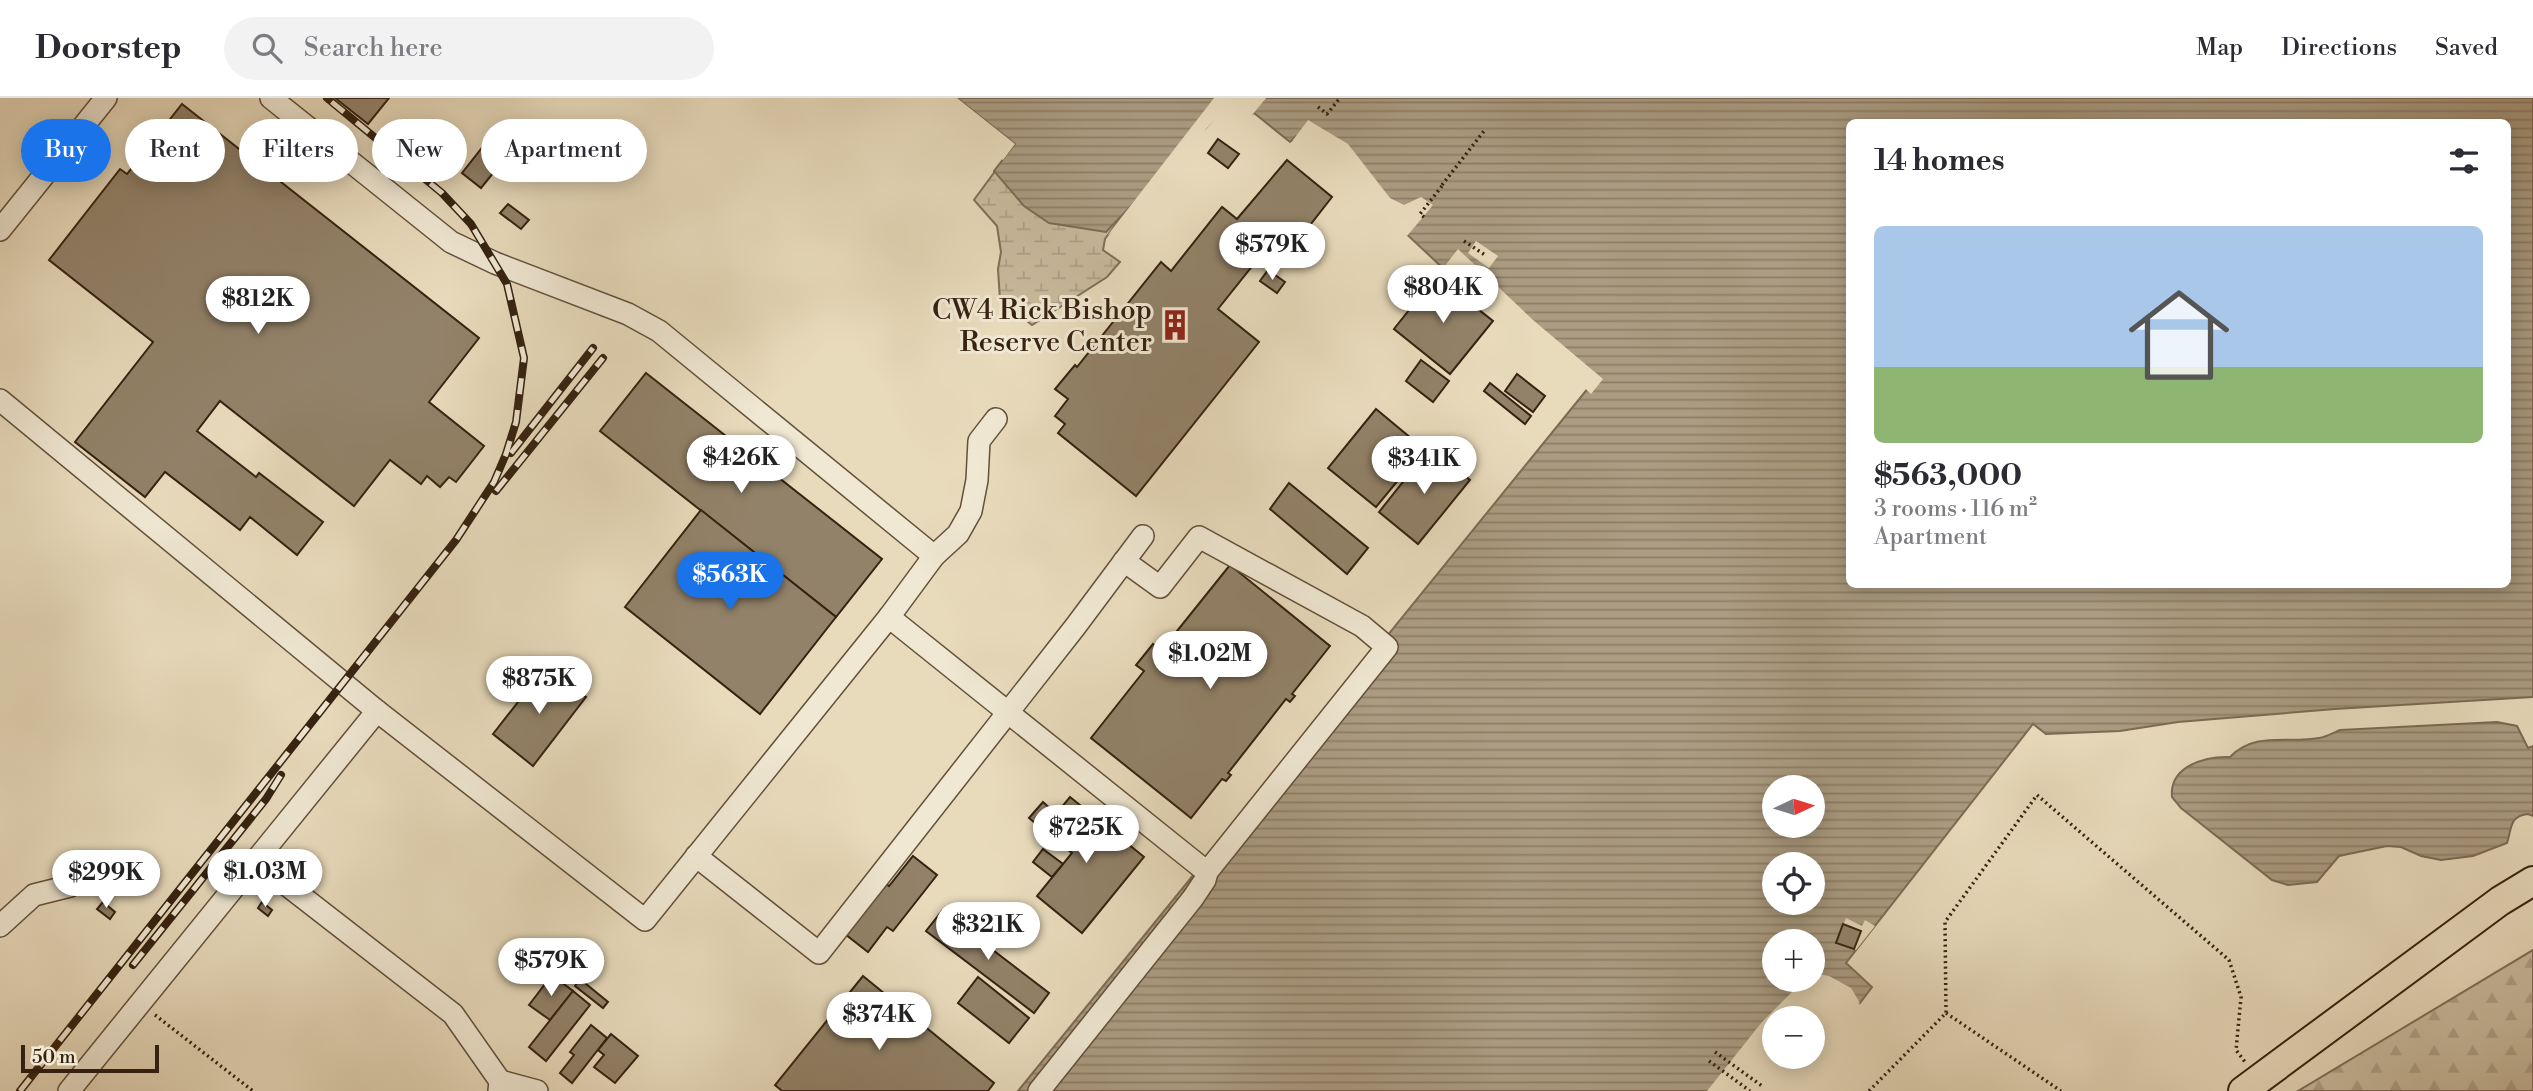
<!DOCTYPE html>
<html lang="en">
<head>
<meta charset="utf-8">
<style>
  :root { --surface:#fff; --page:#f2f2f3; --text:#2b2b33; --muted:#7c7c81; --line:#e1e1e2; --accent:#1a73e8 }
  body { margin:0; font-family:"Libre Bodoni",serif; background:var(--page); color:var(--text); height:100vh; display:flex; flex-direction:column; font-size:26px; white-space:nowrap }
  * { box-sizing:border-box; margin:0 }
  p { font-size:23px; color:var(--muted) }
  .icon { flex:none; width:38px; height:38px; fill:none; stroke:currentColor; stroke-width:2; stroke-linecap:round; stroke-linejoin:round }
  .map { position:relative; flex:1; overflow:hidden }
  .panel { position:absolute; left:1846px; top:21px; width:665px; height:469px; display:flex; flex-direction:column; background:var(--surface); border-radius:10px; box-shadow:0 4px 18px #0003 }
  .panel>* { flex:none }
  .guide { position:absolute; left:21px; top:21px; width:665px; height:63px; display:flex; gap:14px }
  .needle { width:46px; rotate:86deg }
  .controls { position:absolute; left:1762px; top:677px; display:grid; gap:14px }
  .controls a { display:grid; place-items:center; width:63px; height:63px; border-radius:50%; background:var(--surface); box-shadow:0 4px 18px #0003; font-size:35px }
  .scale { position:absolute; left:21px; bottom:18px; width:138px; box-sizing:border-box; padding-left:7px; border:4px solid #352210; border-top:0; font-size:19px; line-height:24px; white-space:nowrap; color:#352210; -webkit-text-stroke:5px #f0e8d3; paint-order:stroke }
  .price { position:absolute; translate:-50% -60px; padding:0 16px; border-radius:24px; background:#fff; color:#222; font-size:23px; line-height:46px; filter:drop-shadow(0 2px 4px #0008) }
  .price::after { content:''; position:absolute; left:50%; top:42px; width:21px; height:16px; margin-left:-10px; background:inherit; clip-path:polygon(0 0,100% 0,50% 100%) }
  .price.selected { background:var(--accent); color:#fff }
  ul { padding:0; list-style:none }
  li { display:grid; align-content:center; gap:14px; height:371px; padding:0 28px }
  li+li { border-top:2px solid var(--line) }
  li span { display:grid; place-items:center; height:217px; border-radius:10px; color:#555 }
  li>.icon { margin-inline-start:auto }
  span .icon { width:126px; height:126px; fill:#fffc; stroke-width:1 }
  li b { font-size:30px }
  h2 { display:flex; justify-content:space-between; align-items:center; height:84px; padding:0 28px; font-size:30px }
  .chip { padding:0 24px; border-radius:32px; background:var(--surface); box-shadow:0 4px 18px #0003; font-size:24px; line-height:63px }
  .chip.selected { background:var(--accent); color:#fff }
  header { display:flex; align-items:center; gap:42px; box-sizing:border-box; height:98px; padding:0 35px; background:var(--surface); border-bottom:2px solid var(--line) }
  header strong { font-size:33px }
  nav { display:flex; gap:38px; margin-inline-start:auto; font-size:24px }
  .search { width:490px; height:63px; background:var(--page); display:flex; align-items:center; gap:18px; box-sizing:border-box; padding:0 24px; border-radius:38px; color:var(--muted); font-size:26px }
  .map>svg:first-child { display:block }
</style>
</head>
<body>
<header>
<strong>Doorstep</strong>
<div class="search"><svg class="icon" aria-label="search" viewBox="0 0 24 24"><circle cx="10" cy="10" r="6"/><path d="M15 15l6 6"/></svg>Search here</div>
<nav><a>Map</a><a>Directions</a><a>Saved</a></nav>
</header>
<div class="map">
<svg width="2533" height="993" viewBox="0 0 2533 993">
  <defs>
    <pattern id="forest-firs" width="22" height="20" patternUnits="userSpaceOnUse" patternTransform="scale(1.75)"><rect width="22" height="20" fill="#cabc9f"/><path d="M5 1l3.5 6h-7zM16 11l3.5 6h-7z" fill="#aea188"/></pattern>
    <pattern id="wetland-marsh" width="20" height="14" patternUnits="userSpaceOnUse" patternTransform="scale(1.75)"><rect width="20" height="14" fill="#cabc9f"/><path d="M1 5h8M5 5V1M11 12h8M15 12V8" fill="none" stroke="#aea188"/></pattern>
    <pattern id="water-rules" width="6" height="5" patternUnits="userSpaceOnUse" patternTransform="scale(1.75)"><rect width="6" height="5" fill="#ab9c82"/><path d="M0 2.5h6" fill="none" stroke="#8c7f69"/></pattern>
  </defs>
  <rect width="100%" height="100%" fill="#e8dbbc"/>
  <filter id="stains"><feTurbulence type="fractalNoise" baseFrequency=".00286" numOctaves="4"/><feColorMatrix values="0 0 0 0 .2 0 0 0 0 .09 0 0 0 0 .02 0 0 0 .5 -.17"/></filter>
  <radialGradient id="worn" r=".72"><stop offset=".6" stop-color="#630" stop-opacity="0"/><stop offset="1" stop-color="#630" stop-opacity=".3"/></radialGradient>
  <path fill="url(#forest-firs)" stroke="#806f58" stroke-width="2" d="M 2533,852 L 2533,993 L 2298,993 Z"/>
  <path fill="url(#wetland-marsh)" stroke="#806f58" stroke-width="2" d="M 957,0 L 1135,100 L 1105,141 L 1103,152 L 1120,164 L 1107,179 L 1032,227 L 1000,202 L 998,171 L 1001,154 L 997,128 L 974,102 L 1015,46 Z"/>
  <g fill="url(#water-rules)" stroke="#7c6b54" stroke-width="2" fill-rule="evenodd">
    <path d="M 957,0 L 2533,0 L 2533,599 L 2335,611 L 2178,624 L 2120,633 L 2046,636 L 2033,626 L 1846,865 L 1872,889 L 1860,905 L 1848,894 L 1829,894 L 1774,920 L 1743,993 L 1018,993 L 1589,289 L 1531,234 L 1447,174 L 1366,98 L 1296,38 L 1290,44 L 1254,15 L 1237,23 L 1226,9 L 1106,134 L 1049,125 L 1024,108 L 994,73 L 1015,46 ZM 1850,24 L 2508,24 L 2508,486 L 1850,486 ZM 1774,690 L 1813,690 L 1813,728 L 1774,728 ZM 1774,766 L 1813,766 L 1813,805 L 1774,805 ZM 1774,844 L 1813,844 L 1813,882 L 1774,882 Z"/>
    <path d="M 2497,624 L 2517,628 L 2528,650 L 2533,648 L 2533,718 L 2528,716 C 2509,718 2512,730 2507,745 L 2473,758 L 2441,762 L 2421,758 L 2401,749 L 2387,748 L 2339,758 L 2317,784 L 2288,787 L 2272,782 L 2181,710 L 2172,699 C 2169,668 2206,658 2230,659 C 2255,633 2287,646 2319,640 C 2326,639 2333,635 2340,632 Z"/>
  </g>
  <g fill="#e8dbbc">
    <path d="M 0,0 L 45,0 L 0,52 Z"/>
    <path d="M 953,0 L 957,0 L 1015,46 L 1003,62 L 1000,60 L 1010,47 Z"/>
    <path d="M 1214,0 L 1266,0 L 1249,21 L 1238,26 L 1234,25 L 1225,13 L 1206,31 L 1178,77 L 1107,138 Z"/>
    <path d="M 1308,22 L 1348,46 L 1390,100 L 1404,107 L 1421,99 L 1433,107 L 1407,138 L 1393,129 L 1364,100 L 1293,42 Z"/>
    <path d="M 1476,143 L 1498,158 L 1489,170 L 1468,155 Z"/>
    <path d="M 1458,151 L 1533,222 L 1603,281 L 1591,296 L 1529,237 L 1441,173 Z"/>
    <path d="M 1846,820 L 1862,828 L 1865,822 L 1875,828 L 1856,852 L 1836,845 Z"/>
    <path d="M 1813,875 L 1829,878 L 1851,890 L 1860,905 L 1854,904 L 1847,898 L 1830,897 L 1818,903 L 1804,920 L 1774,920 L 1774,958 L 1747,993 L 1707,993 L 1762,924 L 1804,882 L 1813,882 Z"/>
  </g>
  <g fill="#928269" stroke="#352210" stroke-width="2">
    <path d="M 335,0 L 389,0 L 368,26 Z"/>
    <path d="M 182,6 L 479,240 L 429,304 L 484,348 L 456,384 L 449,379 L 440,389 L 427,378 L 421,386 L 390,362 L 354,408 L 220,303 L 197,333 L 256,379 L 259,375 L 323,424 L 297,457 L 250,419 L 240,432 L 165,374 L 145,399 L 75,344 L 153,244 L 49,162 L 120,71 L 127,76 Z"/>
    <path d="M 496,32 L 515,48 L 481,90 L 462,75 Z"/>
    <path d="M 1218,41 L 1239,56 L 1228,70 L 1208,55 Z"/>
    <path d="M 1287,62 L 1332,99 L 1296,145 L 1282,134 L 1271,149 L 1269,147 L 1218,211 L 1259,244 L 1136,398 L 1058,335 L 1065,326 L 1055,318 L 1068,301 L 1055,291 L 1075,267 L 1077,269 L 1161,164 L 1171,173 L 1222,109 L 1237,121 Z"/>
    <path d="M 508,106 L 529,122 L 521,131 L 500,115 Z"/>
    <path d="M 1268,172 L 1285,184 L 1277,195 L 1260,183 Z"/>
    <path d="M 1436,178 L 1493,223 L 1450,276 L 1394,231 Z"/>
    <path d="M 1421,262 L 1449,283 L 1433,304 L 1406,283 Z"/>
    <path d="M 646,275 L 882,461 L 836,519 L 600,333 Z"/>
    <path d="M 1517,276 L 1545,298 L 1533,314 L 1505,293 Z"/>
    <path d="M 1490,285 L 1531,318 L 1525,326 L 1484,293 Z"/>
    <path d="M 1376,311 L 1424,351 L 1376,409 L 1328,370 Z"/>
    <path d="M 1430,350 L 1470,382 L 1418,446 L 1379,414 Z"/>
    <path d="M 1289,385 L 1368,450 L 1347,476 L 1270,411 Z"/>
    <path d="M 701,412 L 836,519 L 760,616 L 625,509 Z"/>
    <path d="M 1230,467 L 1330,548 L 1292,596 L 1295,598 L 1290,604 L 1286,601 L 1228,675 L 1231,677 L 1226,683 L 1222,681 L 1191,720 L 1091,640 L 1144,573 L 1136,567 L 1153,546 L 1161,553 Z"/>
    <path d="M 546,568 L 586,599 L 533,668 L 493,636 Z"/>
    <path d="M 1070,699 L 1144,759 L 1082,835 L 1037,798 L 1072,755 L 1043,732 Z"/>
    <path d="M 1043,704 L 1056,716 L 1043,732 L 1029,720 Z"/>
    <path d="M 1043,751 L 1063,766 L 1052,779 L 1033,764 Z"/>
    <path d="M 913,758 L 937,777 L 893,833 L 887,829 L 868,854 L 845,836 L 885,785 L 889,788 Z"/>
    <path d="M 103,804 L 115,814 L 110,821 L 97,811 Z"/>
    <path d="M 262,804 L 272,812 L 268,818 L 258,810 Z"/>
    <path d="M 942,813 L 1049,895 L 1034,915 L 926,833 Z"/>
    <path d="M 1843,826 L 1861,833 L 1854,851 L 1836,845 Z"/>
    <path d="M 552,877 L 573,893 L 550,922 L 529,907 Z"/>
    <path d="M 863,878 L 994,985 L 988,993 L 782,993 L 775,987 Z"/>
    <path d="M 978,879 L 1029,920 L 1009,945 L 958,905 Z"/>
    <path d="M 580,881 L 608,904 L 603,910 L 575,888 Z"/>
    <path d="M 573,893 L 590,907 L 546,963 L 529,949 Z"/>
    <path d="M 591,927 L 607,940 L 572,985 L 560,975 L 574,957 L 570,954 Z"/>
    <path d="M 611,936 L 638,958 L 615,985 L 594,969 L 604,957 L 598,952 Z"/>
  </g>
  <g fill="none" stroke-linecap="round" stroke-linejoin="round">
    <defs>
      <g id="minor">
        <path d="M 271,0 L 451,144 L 495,165 L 628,216 L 659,233 L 934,458"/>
        <path d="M 0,132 L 106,0"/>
        <path d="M 0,302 L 377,613 L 645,822 L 889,519 L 934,458 L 958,436 L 971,413 L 977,382 L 979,343 L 996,321"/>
        <path d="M 889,519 L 1207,774 L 1387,549 L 1362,528 L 1199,439 L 1160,489 L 1124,463"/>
        <path d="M 696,758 L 819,855 L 1075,529 L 1143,438"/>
        <path d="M 256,763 L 453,916 L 500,983 L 499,993"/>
        <path d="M 0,828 L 34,797 L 70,788"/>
        <path d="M 500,983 L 537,993"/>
        <path d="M 69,993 L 377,613"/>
        <path d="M 1039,993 L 1193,800 L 1205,782 L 1207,774"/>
      </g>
      <path id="major" d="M 2243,993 L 2500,803 L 2533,783"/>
    </defs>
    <use href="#minor" stroke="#62503b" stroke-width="24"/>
    <use href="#major" stroke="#352210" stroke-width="32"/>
    <g stroke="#352210" stroke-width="3.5" stroke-dasharray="2 3.5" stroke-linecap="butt">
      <path d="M 1318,9 L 1327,16 L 1340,0"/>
      <path d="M 1442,87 L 1484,33"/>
      <path d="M 1424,119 L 1420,116 L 1442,88"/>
      <path d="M 1464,143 L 1485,157"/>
      <path d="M 1946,915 L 2061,993"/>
      <path d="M 155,917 L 253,993"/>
      <path d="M 1715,954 L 1762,988"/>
      <path d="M 1709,963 L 1750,993"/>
      <path d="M 1869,993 L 1946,915 L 1945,824 L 2037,697 L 2229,862 L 2241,899 L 2236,952 L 2245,964"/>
    </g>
    <use href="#minor" stroke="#f0e8d3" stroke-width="21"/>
    <use href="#major" stroke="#e8dbbc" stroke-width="28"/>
    <defs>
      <g id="rail">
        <path d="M 511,355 L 593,250"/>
        <path d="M 496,393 L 603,260"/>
        <path d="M 133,867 L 266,701 L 281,677"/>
        <path d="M 20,993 L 456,442 L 494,384 L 506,356 L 516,324 L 524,260 L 507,186 L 471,126 L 442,95 L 327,0"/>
      </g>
    </defs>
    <use href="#rail" stroke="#352210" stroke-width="8"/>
    <use href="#rail" stroke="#f0e8d3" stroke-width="5" stroke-dasharray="16" stroke-linecap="butt"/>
  </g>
  <defs>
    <symbol id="building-bare" viewBox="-9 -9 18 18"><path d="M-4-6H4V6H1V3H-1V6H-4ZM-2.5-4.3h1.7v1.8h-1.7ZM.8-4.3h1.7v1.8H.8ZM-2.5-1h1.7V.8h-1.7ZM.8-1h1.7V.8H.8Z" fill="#8f2418" stroke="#f0e8d3" stroke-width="2.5" paint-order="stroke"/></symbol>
  </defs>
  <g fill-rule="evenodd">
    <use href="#building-bare" x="1153" y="205" width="44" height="44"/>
  </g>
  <g text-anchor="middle" stroke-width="6" stroke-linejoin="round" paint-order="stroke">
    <g font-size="28" fill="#352210" stroke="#f0e8d3" text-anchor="end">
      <text x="1152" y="221">CW4 Rick Bishop<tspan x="1152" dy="32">Reserve Center</tspan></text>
    </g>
  </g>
  <rect width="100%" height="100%" filter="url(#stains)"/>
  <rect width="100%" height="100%" fill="url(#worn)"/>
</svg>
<div class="controls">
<a><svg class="needle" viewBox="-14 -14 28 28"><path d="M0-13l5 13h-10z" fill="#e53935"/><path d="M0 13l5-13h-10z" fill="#7c7c81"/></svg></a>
<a><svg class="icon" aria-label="locate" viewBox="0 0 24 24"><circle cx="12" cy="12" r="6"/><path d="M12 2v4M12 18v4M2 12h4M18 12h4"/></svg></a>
<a>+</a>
<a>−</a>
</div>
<div class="scale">50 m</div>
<b class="price" style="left:1272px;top:184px">$579K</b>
<b class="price" style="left:1443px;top:227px">$804K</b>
<b class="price" style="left:258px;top:238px">$812K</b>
<b class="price" style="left:741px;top:397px">$426K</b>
<b class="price" style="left:1424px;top:398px">$341K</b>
<b class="price selected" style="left:730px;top:514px">$563K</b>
<b class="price" style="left:1210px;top:593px">$1.02M</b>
<b class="price" style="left:539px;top:618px">$875K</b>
<b class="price" style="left:1086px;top:767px">$725K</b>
<b class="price" style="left:265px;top:811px">$1.03M</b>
<b class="price" style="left:106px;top:812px">$299K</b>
<b class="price" style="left:988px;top:864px">$321K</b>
<b class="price" style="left:551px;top:900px">$579K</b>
<b class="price" style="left:879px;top:954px">$374K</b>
<div class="guide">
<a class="chip selected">Buy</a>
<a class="chip">Rent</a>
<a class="chip">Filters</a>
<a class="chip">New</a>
<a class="chip">Apartment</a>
</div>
<section class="panel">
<h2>14 homes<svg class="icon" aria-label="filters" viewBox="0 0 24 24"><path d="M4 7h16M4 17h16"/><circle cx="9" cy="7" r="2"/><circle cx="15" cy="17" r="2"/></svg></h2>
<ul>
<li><span style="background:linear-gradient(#a9c7e8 65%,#8fb573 0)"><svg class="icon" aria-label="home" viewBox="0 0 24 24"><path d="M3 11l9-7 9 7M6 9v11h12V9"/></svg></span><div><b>$563,000</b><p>3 rooms · 116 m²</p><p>Apartment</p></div></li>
</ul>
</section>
</div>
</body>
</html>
